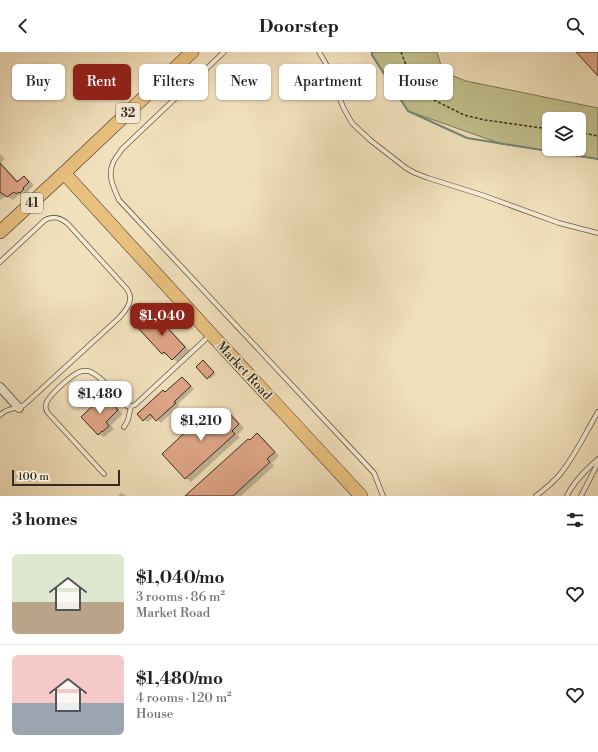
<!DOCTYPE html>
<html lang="en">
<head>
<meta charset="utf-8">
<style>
  :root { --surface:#fff; --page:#f2f2f2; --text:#202124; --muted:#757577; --line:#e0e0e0; --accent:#8f2418 }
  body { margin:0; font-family:"Libre Bodoni",serif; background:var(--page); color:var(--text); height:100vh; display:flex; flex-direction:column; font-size:15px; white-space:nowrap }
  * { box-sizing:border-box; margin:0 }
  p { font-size:13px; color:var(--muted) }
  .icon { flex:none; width:22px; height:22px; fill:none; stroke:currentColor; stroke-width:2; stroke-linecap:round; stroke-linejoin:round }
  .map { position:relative; height:444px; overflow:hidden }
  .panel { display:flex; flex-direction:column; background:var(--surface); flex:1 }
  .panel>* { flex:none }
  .guide { position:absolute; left:12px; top:12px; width:574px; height:36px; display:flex; gap:8px }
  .tools { position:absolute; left:542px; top:60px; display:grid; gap:8px }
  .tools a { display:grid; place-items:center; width:44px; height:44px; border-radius:6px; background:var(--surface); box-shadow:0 1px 3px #0004; font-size:20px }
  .scale { position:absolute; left:12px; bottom:10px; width:108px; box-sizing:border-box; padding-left:4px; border:2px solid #362b1e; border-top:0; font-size:11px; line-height:14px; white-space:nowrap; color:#362b1e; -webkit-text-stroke:3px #f6ebd3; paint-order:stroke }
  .price { position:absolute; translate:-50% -34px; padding:0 9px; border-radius:8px; background:#fff; color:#222; font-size:13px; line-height:26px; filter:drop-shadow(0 1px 2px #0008) }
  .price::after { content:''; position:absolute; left:50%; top:24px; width:12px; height:9px; margin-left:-6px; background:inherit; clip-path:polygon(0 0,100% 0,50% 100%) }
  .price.active { background:var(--accent); color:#fff }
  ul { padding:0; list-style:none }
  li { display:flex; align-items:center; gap:12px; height:100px; padding:0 12px }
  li+li { border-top:1px solid var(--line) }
  li span { display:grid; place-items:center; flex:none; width:112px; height:80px; border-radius:6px; color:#555 }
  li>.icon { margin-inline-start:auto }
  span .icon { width:48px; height:48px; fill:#fffc; stroke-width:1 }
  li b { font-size:17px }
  h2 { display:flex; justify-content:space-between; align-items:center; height:48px; padding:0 12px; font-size:17px }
  .tag { padding:0 14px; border-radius:6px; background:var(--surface); box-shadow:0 1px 3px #0004; font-size:14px; line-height:36px }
  .tag.active { background:var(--accent); color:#fff }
  header { display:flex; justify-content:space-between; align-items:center; height:52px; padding:0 12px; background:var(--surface); font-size:18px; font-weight:700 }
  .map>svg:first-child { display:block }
</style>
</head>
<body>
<header><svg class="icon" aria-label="back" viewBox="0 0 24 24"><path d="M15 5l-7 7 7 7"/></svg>Doorstep<svg class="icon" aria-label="search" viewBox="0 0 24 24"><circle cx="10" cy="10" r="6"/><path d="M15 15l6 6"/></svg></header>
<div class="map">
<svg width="598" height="444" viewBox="0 0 598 444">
  <rect width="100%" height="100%" fill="#f1e0bc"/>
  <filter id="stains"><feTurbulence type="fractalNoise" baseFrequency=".005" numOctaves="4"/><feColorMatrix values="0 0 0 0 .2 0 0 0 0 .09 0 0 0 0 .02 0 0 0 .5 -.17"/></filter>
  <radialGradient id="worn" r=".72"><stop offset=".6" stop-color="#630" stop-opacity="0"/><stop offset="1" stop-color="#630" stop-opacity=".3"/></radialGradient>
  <path fill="#c1c08c" stroke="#7c7655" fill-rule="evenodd" d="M 371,0 L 437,0 L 443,20 L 466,29 L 598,56 L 598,107 L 502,92 L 408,59 L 372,3 ZM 549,67 L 579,67 L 579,97 L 549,97 Z"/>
  <g fill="#0003">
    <path d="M 0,102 L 5,107 L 1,111 L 19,130 L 24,125 L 29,128 L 34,133 L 28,139 L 29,141 L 26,143 L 24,143 L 22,145 L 19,143 L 13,148 L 6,144 L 0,148 Z"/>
    <path d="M 155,264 L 160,267 L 190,299 L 178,310 L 163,301 Z"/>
    <path d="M 205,311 L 216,322 L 210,327 L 208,326 Z"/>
    <path d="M 182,326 L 186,328 L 194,337 L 178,352 L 179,354 L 161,371 L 154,365 L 148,370 L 144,368 L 163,339 L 166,341 Z"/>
    <path d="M 104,344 L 110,347 L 123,362 L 111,373 L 114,377 L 104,385 L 98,382 Z"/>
    <path d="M 224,357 L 230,360 L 244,376 L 237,383 L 240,385 L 191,430 L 186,426 L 163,402 L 212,358 L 218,362 Z"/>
    <path d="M 257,383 L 263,386 L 279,404 L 272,411 L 274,414 L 241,444 L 187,444 Z"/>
    <path d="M 121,441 L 127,444 L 118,444 Z"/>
  </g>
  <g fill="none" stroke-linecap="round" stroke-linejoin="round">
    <path stroke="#738377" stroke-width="2" d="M 372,0 L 372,3 L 408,59 L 467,86 L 598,107"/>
  </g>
  <g fill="#dfa687" stroke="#362b1e">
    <path d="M 576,0 L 598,0 L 598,24 Z"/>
    <path d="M 0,111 L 17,130 L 24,124 L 29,130 L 23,136 L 24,137 L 20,141 L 19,140 L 16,142 L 14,140 L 7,145 L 0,140 Z"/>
    <path d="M 155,262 L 185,295 L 172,308 L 164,300 L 162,302 L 139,277 Z"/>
    <path d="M 203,308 L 214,320 L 207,327 L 196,315 Z"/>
    <path d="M 182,325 L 191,334 L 174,350 L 176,351 L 156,369 L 150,362 L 143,369 L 137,362 L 163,338 L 165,340 Z"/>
    <path d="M 104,343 L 118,358 L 106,370 L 109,374 L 102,380 L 102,379 L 98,383 L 81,365 Z"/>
    <path d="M 211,356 L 217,362 L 224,356 L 239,372 L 232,379 L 235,382 L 185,427 L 162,402 Z"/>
    <path d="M 257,381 L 275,400 L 267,407 L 270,410 L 233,444 L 185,444 L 248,387 L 250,388 Z"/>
  </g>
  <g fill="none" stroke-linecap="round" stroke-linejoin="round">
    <defs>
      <g id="service">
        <path d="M 224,0 L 122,97 C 119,102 115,106 113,111 C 107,124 114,136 119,148 L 374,421 L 383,444"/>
        <path d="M 319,0 L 325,10 L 331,23 L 343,55 L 352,71 L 370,88 L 406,116 L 415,121 L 428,126 L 482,143 L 559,171 L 598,181"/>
        <path d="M 0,210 L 45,168 C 54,163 61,166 68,172 L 127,237 C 135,248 126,258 119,266 L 24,353 C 14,359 10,354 0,363"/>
        <path d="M 124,375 L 128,368 L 131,354"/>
        <path d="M 104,422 L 48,361 C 46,358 45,355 46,352 C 48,344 73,321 82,319 C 83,319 87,319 88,319 C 99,321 118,345 127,354 L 131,354 L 135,353 L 209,284"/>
        <path d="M 536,444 C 545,437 554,430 561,421 C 576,402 586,380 598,360"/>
        <path d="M 567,444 C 573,430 587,417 598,407"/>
        <path d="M 581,444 L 598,411"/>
      </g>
      <path id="minor" d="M 0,335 L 19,356"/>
      <g id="primary">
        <path d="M 64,121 L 211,282 L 361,444"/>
        <path d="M 0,180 L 64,121 L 192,0"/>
      </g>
    </defs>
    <use href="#service" stroke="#655846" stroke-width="5.5"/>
    <use href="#minor" stroke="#655846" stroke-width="10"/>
    <use href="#primary" stroke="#362b1e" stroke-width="14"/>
    <g stroke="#362b1e" stroke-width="1.5" stroke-dasharray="3 2" stroke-linecap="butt">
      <path d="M 401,0 L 411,26 L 421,40 L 428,45 L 464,63 L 485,68 L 549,77"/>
      <path d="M 579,80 L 598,84"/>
    </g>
    <use href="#service" stroke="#f6ebd3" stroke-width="4"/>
    <use href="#minor" stroke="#f6ebd3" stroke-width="8"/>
    <use href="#primary" stroke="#e8c07e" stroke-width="13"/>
  </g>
  <g text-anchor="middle" stroke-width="3" stroke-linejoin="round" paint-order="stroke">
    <g fill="#f6ebd3" stroke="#706554" stroke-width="1">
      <rect x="116" y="51" width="24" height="20" rx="3"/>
      <rect x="21" y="141" width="22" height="20" rx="3"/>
    </g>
    <g font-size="12" font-weight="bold" fill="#362b1e">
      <text x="128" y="65">32</text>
      <text x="32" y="155">41</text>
    </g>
    <g font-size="13" fill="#362b1e" stroke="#f6ebd3">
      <text transform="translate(245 318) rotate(47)" y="5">Market Road</text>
    </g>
  </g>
  <rect width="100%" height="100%" filter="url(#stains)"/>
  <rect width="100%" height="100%" fill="url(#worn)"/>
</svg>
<div class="tools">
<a><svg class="icon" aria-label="layers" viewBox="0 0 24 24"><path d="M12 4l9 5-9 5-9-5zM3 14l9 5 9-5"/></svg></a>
</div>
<div class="scale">100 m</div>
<b class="price active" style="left:162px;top:285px">$1,040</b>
<b class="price" style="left:100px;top:363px">$1,480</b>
<b class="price" style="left:201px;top:390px">$1,210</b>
<div class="guide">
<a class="tag">Buy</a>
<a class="tag active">Rent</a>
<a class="tag">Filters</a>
<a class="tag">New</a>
<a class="tag">Apartment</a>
<a class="tag">House</a>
</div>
</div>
<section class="panel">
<h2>3 homes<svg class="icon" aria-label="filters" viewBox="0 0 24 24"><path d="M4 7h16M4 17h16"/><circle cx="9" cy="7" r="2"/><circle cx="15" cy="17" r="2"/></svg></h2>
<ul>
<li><span style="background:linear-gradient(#dfe7d0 60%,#b9a48a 0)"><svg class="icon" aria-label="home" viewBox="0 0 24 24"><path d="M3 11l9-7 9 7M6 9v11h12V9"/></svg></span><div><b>$1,040/mo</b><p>3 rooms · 86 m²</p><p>Market Road</p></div><svg class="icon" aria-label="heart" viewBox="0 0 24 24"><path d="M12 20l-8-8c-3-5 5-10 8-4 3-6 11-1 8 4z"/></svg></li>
<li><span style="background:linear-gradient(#f6c9c9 60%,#9aa5b1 0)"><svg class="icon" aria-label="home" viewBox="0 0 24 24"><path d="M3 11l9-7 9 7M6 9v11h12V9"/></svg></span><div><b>$1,480/mo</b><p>4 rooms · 120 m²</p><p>House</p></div><svg class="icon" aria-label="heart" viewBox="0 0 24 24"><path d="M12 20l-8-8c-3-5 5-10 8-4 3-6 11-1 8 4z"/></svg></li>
</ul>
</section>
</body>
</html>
